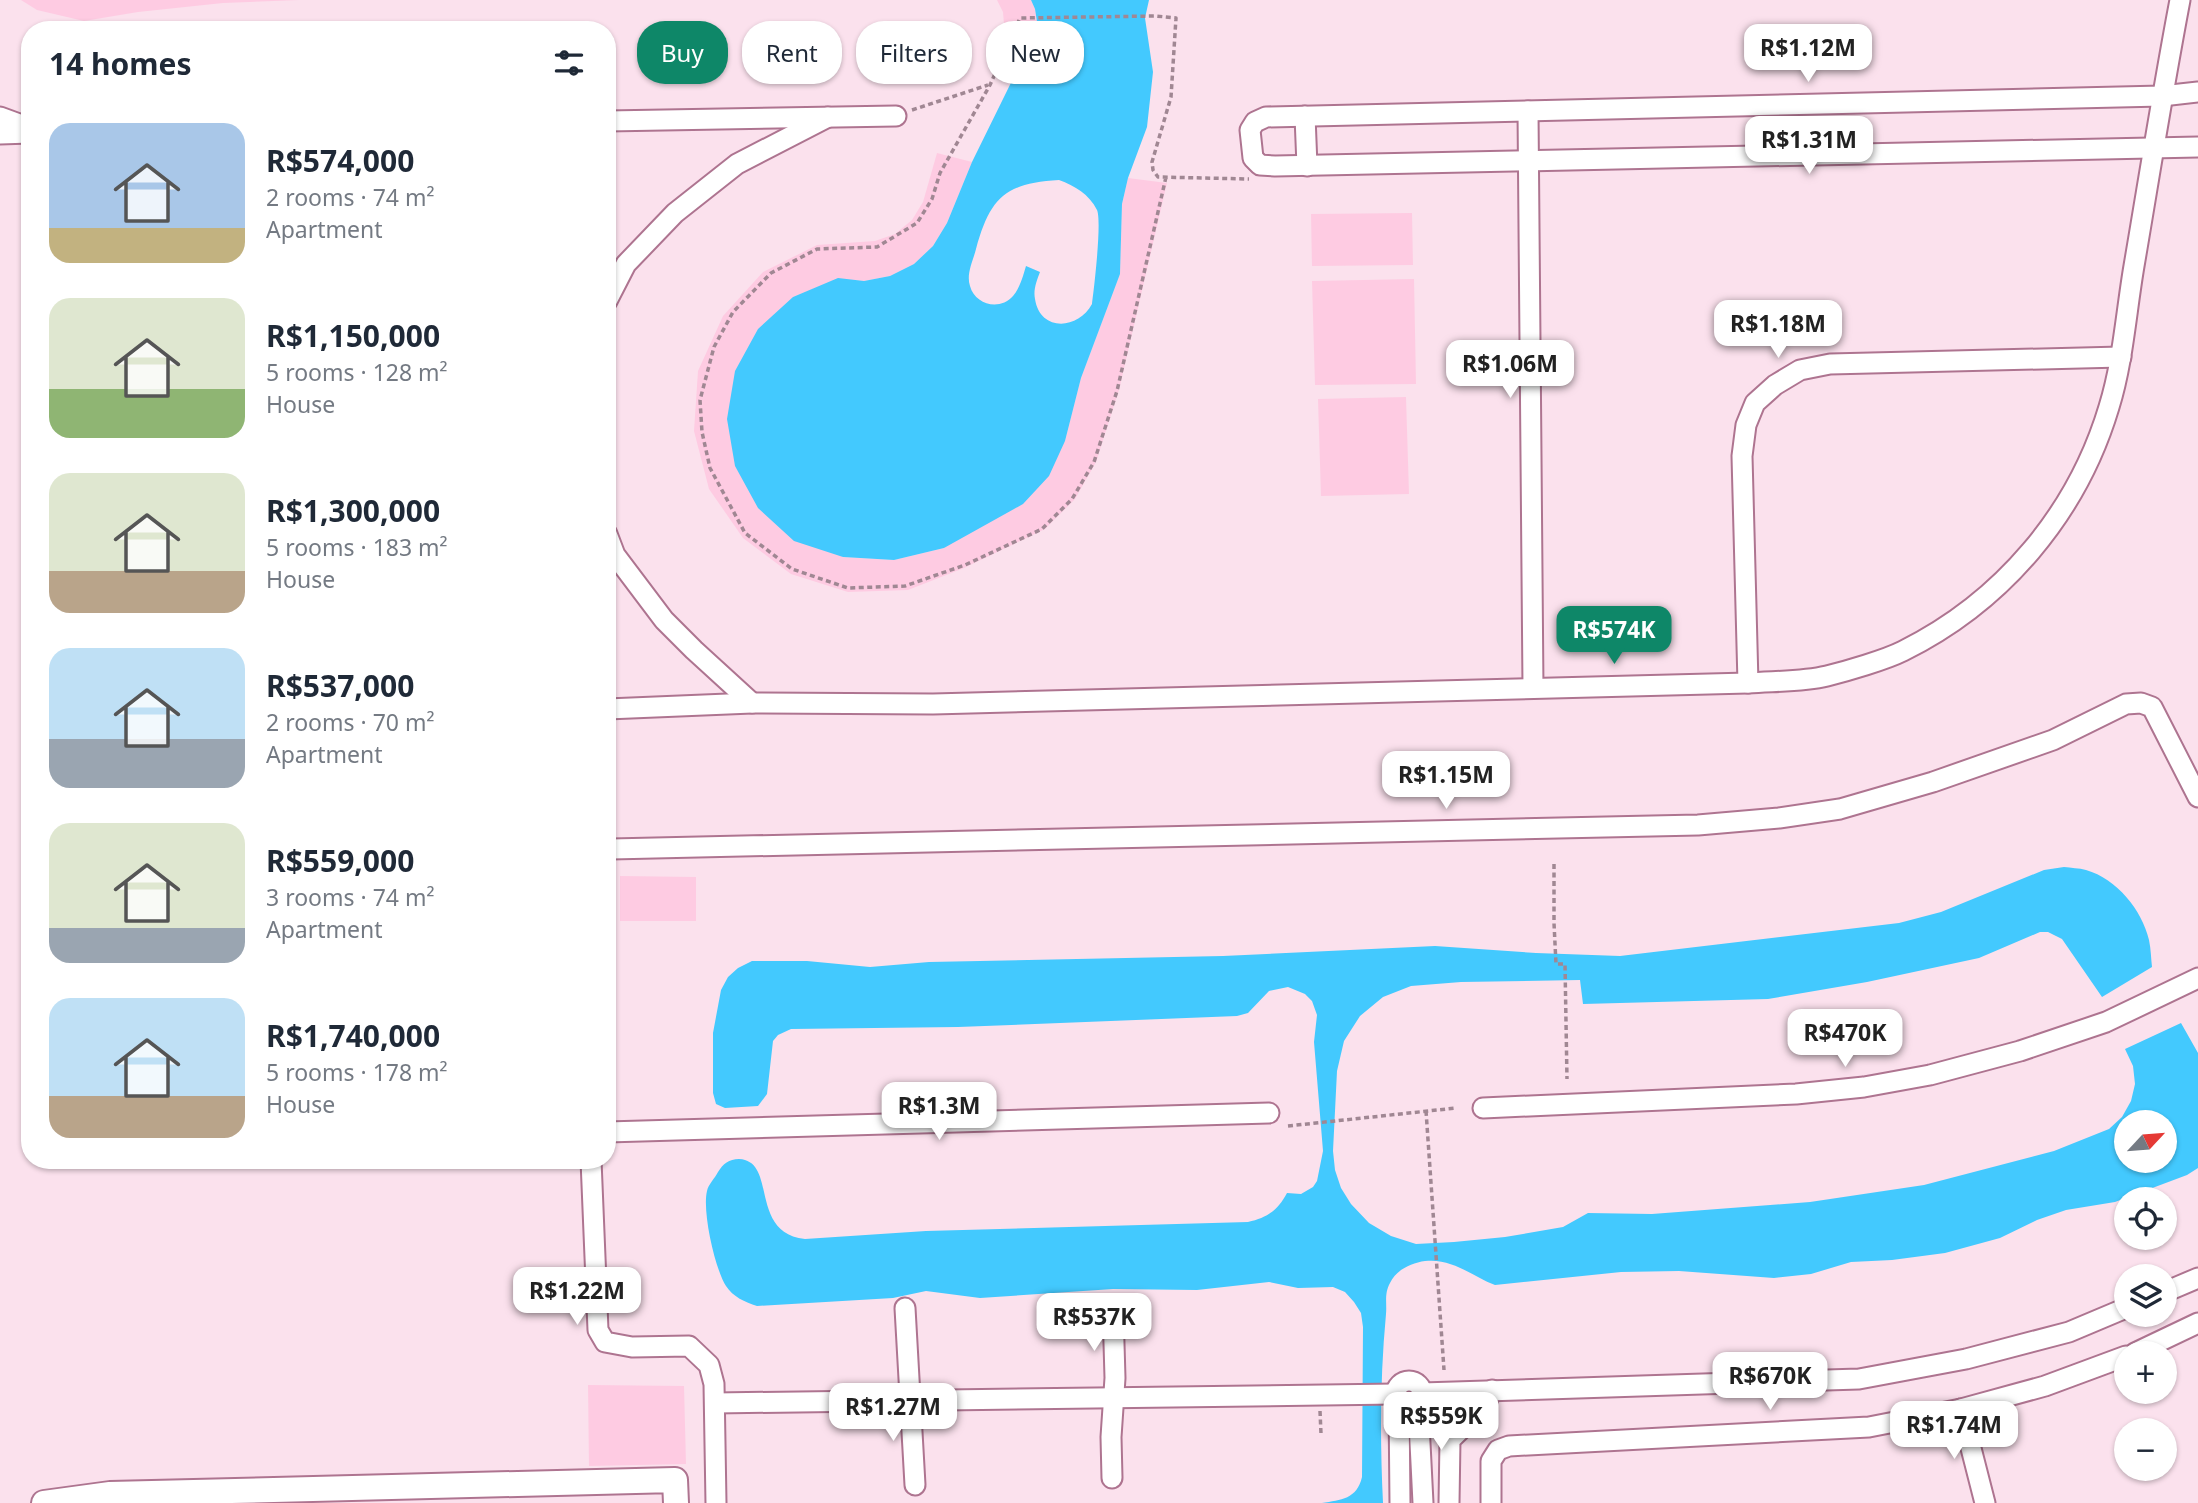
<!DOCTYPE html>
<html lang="en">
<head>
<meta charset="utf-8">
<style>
  :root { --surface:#fff; --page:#f6f6f7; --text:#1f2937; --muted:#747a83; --accent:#0e8768 }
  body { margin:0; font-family:"Noto Sans",sans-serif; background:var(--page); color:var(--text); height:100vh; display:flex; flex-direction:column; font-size:26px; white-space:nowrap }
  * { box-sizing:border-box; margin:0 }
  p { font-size:23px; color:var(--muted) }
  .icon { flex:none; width:38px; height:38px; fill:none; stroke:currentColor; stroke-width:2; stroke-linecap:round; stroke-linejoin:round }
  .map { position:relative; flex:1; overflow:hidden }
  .side { position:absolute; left:21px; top:21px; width:595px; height:1148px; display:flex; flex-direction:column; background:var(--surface); border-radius:28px; box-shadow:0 2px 5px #0004 }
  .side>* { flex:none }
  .banner { position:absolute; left:637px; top:21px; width:665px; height:63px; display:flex; gap:14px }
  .needle { width:46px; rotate:64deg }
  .buttons { position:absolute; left:2114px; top:1110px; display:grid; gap:14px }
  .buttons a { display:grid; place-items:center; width:63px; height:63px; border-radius:50%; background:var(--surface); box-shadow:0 2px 5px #0004; font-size:35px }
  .price { position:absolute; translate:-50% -60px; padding:0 16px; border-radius:14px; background:#fff; color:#222; font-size:23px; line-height:46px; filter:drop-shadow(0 2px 4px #0008) }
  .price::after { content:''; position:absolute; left:50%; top:42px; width:21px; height:16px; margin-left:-10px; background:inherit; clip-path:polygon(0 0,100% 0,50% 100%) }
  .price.on { background:var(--accent); color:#fff }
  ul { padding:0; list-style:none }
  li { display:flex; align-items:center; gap:21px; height:175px; padding:0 28px }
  li span { display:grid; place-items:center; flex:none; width:196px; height:140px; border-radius:21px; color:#555 }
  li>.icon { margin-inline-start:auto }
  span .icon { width:84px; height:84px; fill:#fffc; stroke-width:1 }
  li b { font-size:30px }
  h2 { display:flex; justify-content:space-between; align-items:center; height:84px; padding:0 28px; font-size:30px }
  .chip { padding:0 24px; border-radius:28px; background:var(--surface); box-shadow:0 2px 5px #0004; font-size:24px; line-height:63px }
  .chip.on { background:var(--accent); color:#fff }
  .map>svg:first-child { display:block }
</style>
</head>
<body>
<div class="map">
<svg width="2198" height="1503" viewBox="0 0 2198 1503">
  <rect width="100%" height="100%" fill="#fbe1ed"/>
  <g fill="#fecbe2">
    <path d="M 21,0 L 299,0 L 223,3 L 138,12 L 84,21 L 37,10 Z"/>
    <path d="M 997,0 L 1031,0 L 1035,9 L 1038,27 L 1004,24 L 1003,12 Z"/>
    <path d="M 937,153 L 972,162 L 947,223 L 933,246 L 914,264 L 890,276 L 864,281 L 838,279 L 793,297 L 842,557 L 894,560 L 944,548 L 1065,441 L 1081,378 L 1120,274 L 1122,204 L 1128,178 L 1167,183 L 1119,390 L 1096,462 L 1075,499 L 1045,529 L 964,568 L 908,590 L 848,592 L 791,574 L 743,538 L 709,489 L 694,431 L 698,371 L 723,316 L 763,272 L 817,245 L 875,241 L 895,234 L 912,220 L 923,202 Z"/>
    <path d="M 1412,213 L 1413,265 L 1312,266 L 1311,214 Z"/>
    <path d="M 1414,279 L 1416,384 L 1315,385 L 1312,281 Z"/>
    <path d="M 1406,397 L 1409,494 L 1321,496 L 1318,399 Z"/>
    <path d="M 620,876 L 696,877 L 696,921 L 620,921 Z"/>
    <path d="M 588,1385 L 684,1386 L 686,1464 L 589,1466 Z"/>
  </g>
  <g fill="#43c9fe" fill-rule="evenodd">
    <path d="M 1031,0 L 1149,0 L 1145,18 L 1153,72 L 1147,127 L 1128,178 L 1122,204 L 1120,274 L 1081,378 L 1065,441 L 1049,476 L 1023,504 L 944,548 L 894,560 L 843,557 L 794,541 L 758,508 L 735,466 L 727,419 L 735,371 L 758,329 L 793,297 L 838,278 L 864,281 L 890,276 L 914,264 L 933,246 L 947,223 L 972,162 L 1038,28 L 1035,9 ZM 1059,180 C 1075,186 1089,194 1097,210 C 1102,221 1094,289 1092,304 C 1078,330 1040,332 1035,299 C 1033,290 1037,280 1040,272 L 1026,266 C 1023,276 1020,288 1013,296 C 1000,311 975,305 970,286 C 966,274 973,261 976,249 C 990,198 1005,183 1059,180 Z"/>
    <path d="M 2064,867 C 2071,868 2079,868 2086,870 C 2117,879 2142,910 2149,940 C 2151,949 2151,959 2152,967 L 2102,997 L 2062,939 L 2048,932 L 2040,932 L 1979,958 L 1867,982 L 1768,999 L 1583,1004 L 1580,980 L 1461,982 L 1411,986 L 1383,997 L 1360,1016 L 1344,1041 L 1337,1071 L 1333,1151 L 1335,1170 L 1341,1188 L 1351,1204 L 1369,1223 L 1391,1236 L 1416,1244 L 1454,1242 L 1505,1237 L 1563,1227 L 1588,1213 L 1652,1214 L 1810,1202 L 1924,1185 L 2054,1151 L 2109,1129 L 2122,1117 L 2131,1101 L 2135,1084 L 2133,1066 L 2125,1049 L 2181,1023 L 2198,1053 L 2198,1168 L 2187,1175 L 2115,1202 L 2066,1210 L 2037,1220 L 2000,1238 L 1945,1253 L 1892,1260 L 1851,1262 L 1811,1274 L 1774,1278 L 1679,1271 L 1621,1272 L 1495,1285 C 1471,1276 1453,1258 1425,1261 C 1411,1263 1396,1270 1390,1283 C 1384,1294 1387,1303 1386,1314 C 1380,1377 1380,1440 1383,1503 L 1322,1503 C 1341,1500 1357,1499 1362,1477 L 1363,1327 L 1361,1313 L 1354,1302 L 1345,1292 L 1333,1287 L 1298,1288 L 1269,1282 L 1197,1290 L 1113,1289 L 980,1298 L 926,1291 L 893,1298 L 757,1306 C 745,1302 733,1297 726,1286 C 715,1269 702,1211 707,1191 C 708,1185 715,1178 718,1172 C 723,1164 729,1159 739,1159 C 778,1161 748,1232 805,1239 L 926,1231 L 1248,1222 C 1267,1218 1278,1210 1287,1193 L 1301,1194 L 1313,1187 L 1317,1181 L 1323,1151 L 1314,1042 L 1317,1015 L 1312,1001 L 1305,994 L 1288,987 L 1269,991 L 1248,1013 L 1237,1016 L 958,1027 L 791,1029 L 778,1035 L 773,1041 L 767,1094 L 758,1106 L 725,1108 L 716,1104 L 713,1093 L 713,1033 L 721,990 L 728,977 L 738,968 L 752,961 L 807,961 L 870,967 L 929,962 L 1223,956 L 1435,946 L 1536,953 L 1620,956 L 1899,923 L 1941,912 L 2044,870 ZM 2126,1122 L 2165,1122 L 2165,1160 L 2126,1160 Z"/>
  </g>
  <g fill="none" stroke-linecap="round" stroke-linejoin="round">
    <defs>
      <g id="minor">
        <path d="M 2198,92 L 2162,96 L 1266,117 L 1255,122 L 1250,130 L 1253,158 L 1260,165 L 1275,166 L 2198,147"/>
        <path d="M 1528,111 L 1533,688"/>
        <path d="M 1305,116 L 1307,166"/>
        <path d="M 0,117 L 30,128"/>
        <path d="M 607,121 L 896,116"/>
        <path d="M 0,134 L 30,133"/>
        <path d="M 607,301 L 626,264 L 675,213 L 737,164 L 828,117"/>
        <path d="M 607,534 L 615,555 L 664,620 L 694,650 L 752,703"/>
        <path d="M 1748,683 L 1742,456 L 1746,425 L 1755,403 L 1775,385 L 1800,370 L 1830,364 L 2121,357"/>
        <path d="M 607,709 L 752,703 L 933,704 L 1748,683 C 1774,681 1802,682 1827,676 C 1847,671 1885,660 1903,651 C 2002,602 2077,514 2109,407 C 2123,362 2126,313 2134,266 C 2149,178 2163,89 2180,0"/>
        <path d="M 607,851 L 611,849 L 1698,825 L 1779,818 L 1840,809 L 1933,782 L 2053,740 L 2126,704 L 2141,703 L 2152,707 L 2198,797"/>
        <path d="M 1483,1108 L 1796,1094 L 1864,1087 L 1930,1075 L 2020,1051 L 2106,1022 L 2198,978"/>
        <path d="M 607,1132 L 1269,1113"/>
        <path d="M 591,1160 L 598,1330 L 605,1342 L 632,1347 L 689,1346 L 709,1365 L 714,1384 L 716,1503"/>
        <path d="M 2165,1292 L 2198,1278"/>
        <path d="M 905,1308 C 908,1367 912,1426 915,1485"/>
        <path d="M 2135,1353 L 2198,1323"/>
        <circle cx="1409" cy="1394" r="13"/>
        <path d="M 1422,1393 L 1859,1379 L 1966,1359 L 2069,1332 L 2126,1308"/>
        <path d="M 715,1403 L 1395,1394"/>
        <path d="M 1399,1403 L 1400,1503"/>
        <path d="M 1418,1403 L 1423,1503"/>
        <path d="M 1961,1409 L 1985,1503"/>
        <path d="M 1112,1478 L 1111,1437 L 1115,1378 L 1113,1309"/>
        <path d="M 1449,1503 L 1450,1440 L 1484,1407 L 1492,1390"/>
        <path d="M 1491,1503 L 1491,1461 L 1498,1450 L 1509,1446 L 1869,1427 L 1961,1409 L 2045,1386 L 2126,1356"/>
      </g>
      <path id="tertiary" d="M 44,1503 L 110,1494 L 675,1480 L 676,1503"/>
    </defs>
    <use href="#minor" stroke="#ae7490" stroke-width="23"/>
    <use href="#tertiary" stroke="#ae7490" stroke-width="28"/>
    <g stroke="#a08793" stroke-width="3.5" stroke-dasharray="5 3.5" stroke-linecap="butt">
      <path d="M 912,110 L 988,85"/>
      <path d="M 1166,177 L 1117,391 L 1094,462 L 1072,499 L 1042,529 L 965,565 L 905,586 L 848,588 L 792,569 L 745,533 L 710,468 L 702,432 L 700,400 L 714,347 L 733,312 L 771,273 L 817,249 L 877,247 L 917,223 L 932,199 L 940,173 L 990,85 L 1020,18 L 1156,16 L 1176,18 L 1171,97 L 1152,162 L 1153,170 L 1158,177 L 1249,179"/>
      <path d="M 1554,864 L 1554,923 L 1556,964 L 1565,964 L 1567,1079"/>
      <path d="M 1426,1111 L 1444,1370"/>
      <path d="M 1288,1126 L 1456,1108"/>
      <path d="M 1320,1411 L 1321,1434"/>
    </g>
    <use href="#minor" stroke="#fff" stroke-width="19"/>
    <use href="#tertiary" stroke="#fff" stroke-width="24"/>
  </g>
</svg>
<div class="buttons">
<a><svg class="needle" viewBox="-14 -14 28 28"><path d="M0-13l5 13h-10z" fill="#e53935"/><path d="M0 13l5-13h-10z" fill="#747a83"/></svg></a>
<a><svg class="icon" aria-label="locate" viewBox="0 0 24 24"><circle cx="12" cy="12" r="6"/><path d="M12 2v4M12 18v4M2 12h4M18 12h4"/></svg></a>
<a><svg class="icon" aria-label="layers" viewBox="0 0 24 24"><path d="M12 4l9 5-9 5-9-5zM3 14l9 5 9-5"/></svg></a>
<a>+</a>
<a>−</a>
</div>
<b class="price" style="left:1808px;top:84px">R$1.12M</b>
<b class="price" style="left:1809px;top:176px">R$1.31M</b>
<b class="price" style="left:1778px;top:360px">R$1.18M</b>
<b class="price" style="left:1510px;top:400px">R$1.06M</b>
<b class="price on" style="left:1614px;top:666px">R$574K</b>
<b class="price" style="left:1446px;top:811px">R$1.15M</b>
<b class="price" style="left:1845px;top:1069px">R$470K</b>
<b class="price" style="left:939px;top:1142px">R$1.3M</b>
<b class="price" style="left:577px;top:1327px">R$1.22M</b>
<b class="price" style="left:1094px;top:1353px">R$537K</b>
<b class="price" style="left:1770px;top:1412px">R$670K</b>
<b class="price" style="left:893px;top:1443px">R$1.27M</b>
<b class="price" style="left:1441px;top:1452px">R$559K</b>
<b class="price" style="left:1954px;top:1461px">R$1.74M</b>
<div class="banner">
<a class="chip on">Buy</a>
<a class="chip">Rent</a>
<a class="chip">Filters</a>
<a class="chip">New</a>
</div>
<section class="side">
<h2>14 homes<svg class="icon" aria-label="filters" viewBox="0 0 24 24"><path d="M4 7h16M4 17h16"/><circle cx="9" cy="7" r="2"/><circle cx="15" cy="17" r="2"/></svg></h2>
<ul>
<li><span style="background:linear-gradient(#a9c7e8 75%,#c2b280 0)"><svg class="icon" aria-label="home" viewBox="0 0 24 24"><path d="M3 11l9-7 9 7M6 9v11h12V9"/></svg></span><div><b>R$574,000</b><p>2 rooms · 74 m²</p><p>Apartment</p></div></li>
<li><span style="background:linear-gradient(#dfe7d0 65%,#8fb573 0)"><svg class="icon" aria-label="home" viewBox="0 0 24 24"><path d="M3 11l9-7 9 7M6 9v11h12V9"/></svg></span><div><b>R$1,150,000</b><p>5 rooms · 128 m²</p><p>House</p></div></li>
<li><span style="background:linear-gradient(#dfe7d0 70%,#b9a48a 0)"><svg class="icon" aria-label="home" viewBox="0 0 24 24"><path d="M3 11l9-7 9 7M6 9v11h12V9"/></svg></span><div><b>R$1,300,000</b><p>5 rooms · 183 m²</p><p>House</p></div></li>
<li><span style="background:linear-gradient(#bfe0f5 65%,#9aa5b1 0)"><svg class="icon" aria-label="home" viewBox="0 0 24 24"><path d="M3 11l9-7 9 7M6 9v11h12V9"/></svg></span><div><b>R$537,000</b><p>2 rooms · 70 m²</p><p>Apartment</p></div></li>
<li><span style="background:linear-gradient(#dfe7d0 75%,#9aa5b1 0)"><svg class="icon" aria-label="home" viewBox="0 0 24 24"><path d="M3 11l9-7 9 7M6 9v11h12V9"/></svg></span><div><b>R$559,000</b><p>3 rooms · 74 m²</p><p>Apartment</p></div></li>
<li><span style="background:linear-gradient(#bfe0f5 70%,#b9a48a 0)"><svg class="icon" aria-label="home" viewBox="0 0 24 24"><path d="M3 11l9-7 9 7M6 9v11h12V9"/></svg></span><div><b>R$1,740,000</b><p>5 rooms · 178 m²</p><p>House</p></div></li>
</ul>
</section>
</div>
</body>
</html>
